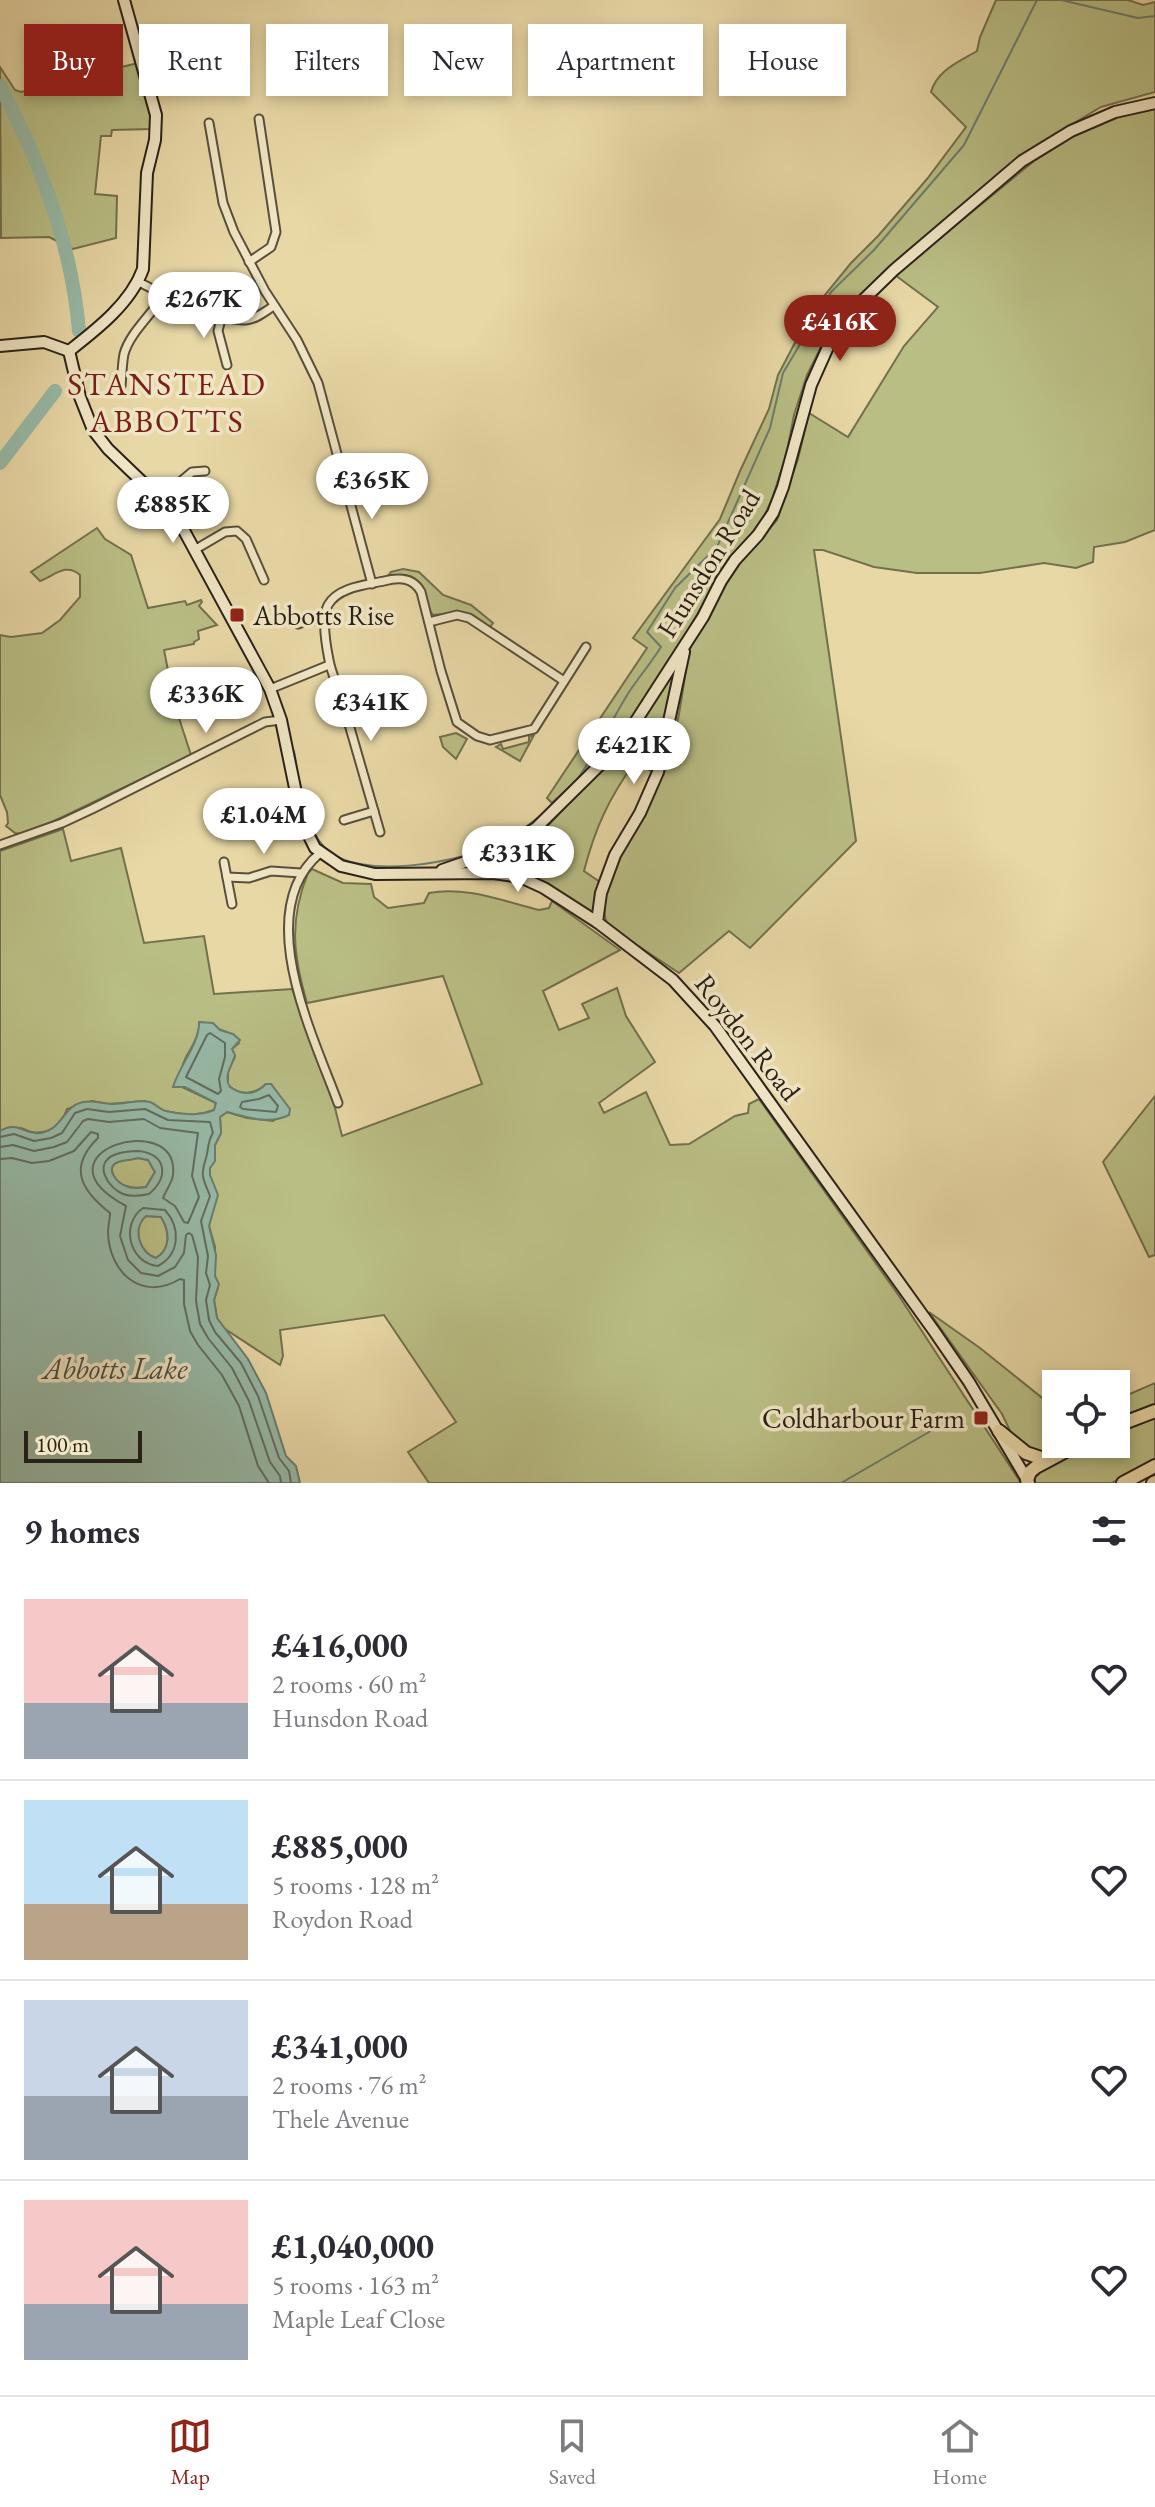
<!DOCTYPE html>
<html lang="en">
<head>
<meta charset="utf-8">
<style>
  :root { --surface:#fff; --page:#f2f2f3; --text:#2b2b33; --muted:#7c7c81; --line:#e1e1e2; --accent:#8f2418 }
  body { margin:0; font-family:"EB Garamond",serif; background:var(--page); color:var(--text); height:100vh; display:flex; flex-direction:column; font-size:30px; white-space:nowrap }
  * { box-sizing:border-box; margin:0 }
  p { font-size:26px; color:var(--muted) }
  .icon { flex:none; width:44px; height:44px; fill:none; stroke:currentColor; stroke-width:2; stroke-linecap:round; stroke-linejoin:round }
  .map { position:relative; height:1483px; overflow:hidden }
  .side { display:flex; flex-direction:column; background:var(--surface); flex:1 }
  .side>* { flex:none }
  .banner { position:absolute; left:24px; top:24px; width:1108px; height:72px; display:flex; gap:16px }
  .tools { position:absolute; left:1042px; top:1370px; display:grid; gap:16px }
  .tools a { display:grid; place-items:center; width:88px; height:88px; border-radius:0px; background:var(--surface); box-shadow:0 4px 12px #0003; font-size:40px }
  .scale { position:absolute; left:24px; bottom:20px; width:118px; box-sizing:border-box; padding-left:8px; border:4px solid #2a2118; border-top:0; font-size:22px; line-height:28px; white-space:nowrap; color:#2a2118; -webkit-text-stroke:6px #f0e6c5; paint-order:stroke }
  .price { position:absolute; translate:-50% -68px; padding:0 18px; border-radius:28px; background:#fff; color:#222; font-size:26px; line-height:52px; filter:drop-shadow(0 2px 4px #0008) }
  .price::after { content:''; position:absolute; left:50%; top:48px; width:24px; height:18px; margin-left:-12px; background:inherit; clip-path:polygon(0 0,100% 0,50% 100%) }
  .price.active { background:var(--accent); color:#fff }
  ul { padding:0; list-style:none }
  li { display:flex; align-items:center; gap:24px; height:200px; padding:0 24px }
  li+li { border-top:2px solid var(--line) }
  li span { display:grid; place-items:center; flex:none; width:224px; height:160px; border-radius:0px; color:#555 }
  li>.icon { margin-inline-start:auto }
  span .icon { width:96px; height:96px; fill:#fffc; stroke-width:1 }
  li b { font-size:34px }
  h2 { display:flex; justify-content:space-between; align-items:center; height:96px; padding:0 24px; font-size:34px }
  .pill { padding:0 28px; border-radius:0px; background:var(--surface); box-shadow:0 4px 12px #0003; font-size:28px; line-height:72px }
  .pill.active { background:var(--accent); color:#fff }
  .menu { display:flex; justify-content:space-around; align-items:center; height:112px; border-top:2px solid var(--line); background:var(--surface); font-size:22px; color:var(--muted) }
  .menu a { display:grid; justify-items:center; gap:4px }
  .menu .active { color:var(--accent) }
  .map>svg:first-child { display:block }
</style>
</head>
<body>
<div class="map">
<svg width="1155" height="1483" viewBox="0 0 1155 1483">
  <rect width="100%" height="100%" fill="#e8d8a6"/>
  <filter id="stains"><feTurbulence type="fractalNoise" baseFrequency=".0025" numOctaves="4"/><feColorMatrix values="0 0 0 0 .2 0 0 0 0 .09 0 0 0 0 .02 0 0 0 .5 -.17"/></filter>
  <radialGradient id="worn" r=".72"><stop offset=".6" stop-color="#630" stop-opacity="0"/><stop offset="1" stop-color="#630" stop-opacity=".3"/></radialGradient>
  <g fill="#b9be84" stroke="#72704e" stroke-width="2">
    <path d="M 996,0 L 1128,0 L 1143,5 L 1155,2 L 1155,92 L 1101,107 L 1023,154 L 1000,172 L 967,205 L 893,264 L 849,308 L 821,347 L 807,375 L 794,415 L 786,456 L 772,499 L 763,519 L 720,575 L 676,651 L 629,724 L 607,753 L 552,803 L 547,798 L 647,648 L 633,638 L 720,519 L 740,471 L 769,409 L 778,375 L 811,312 L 851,263 L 878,236 L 927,179 L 966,127 L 931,92 C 937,70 959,62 977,51 L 980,37 Z"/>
    <path d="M 138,63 L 150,112 L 150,129 L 112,130 L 111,136 L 101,136 L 95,194 L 117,196 L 116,238 L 73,249 L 49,237 L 1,238 L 0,67 L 15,90 L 21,92 Z"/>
    <path d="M 1155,106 L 1155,530 L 1125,542 L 1094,547 L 1093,562 L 1076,568 L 1044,563 L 980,573 L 917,573 L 874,567 L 823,550 L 814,550 L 856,841 L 750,948 L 729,931 L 679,973 L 607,925 C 592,878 643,820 660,778 C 664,768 667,758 670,748 C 681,718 683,683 689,651 L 695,637 L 732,571 L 777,520 L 798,459 L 809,413 L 848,437 L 904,346 L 938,307 L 895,275 L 1034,161 L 1078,133 L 1113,117 Z"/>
    <path d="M 97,528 L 105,539 L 131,555 L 148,608 L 185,601 L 187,605 L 201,600 L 202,602 L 199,606 L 217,625 L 198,631 L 199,639 L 194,642 L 194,644 L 164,650 L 175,706 L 191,755 L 50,823 L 21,834 L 15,833 L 6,826 L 8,823 L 7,812 L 0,795 L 0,635 L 11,637 L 42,633 L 60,620 L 80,597 L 80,575 C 66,562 54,576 40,581 L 31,572 Z"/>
    <path d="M 403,569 L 419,572 L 443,595 L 471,605 L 493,623 L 490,627 L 473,615 L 461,612 L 433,615 C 417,598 429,566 387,577 L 391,572 Z"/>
    <path d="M 677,662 L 653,772 L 635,762 C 609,798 595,828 584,871 L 600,882 L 595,917 C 546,883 525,866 463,868 L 502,856 L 525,844 L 547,827 L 577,794 Z"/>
    <path d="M 456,733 L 467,739 L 456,759 L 443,747 L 440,737 Z"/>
    <path d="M 534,735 L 520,761 L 496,747 L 501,744 L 503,749 L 529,742 L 529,737 Z"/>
    <path d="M 63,829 L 71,861 L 121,848 L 144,943 L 204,936 L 214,994 L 292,989 L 334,1104 L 342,1136 L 482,1084 L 443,976 L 307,1003 C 293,955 289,920 308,873 L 312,869 L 343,883 L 371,884 L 374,897 L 388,908 L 424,903 L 429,893 C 465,886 503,901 539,910 L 549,908 L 552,901 L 620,950 L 543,991 L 559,1030 L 589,1018 L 582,1004 L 617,988 L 626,1016 L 655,1062 L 599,1103 L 604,1113 L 646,1092 L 670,1145 L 689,1144 L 735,1116 L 748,1113 L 749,1104 L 759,1099 L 899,1296 L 1021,1483 L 429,1483 L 408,1452 L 456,1422 L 384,1315 L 280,1330 L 283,1356 L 280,1365 L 222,1327 L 217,1318 L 214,1300 L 218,1287 L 215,1276 L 215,1247 L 209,1226 L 210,1168 L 215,1156 L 215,1145 L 221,1133 L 220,1117 L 227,1112 L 247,1118 L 273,1121 L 289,1109 L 271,1084 L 266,1084 C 254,1095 240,1096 228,1085 L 228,1071 L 235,1057 L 232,1049 L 239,1043 C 230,1029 215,1027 199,1028 C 194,1055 178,1053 182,1087 L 216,1103 L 214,1110 L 204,1113 L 188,1115 L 164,1111 L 145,1101 L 108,1104 L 92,1101 L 67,1109 C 62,1124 49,1135 32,1132 C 28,1132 24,1128 20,1128 C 14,1127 5,1130 0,1131 L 0,851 Z"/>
    <path d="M 1155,1096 L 1155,1255 L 1149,1257 L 1103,1162 Z"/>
    <path d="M 138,1158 L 148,1160 L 155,1172 L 146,1187 C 139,1188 132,1189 126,1186 C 117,1183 104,1168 118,1162 C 124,1160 132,1159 138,1158 Z"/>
    <path d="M 146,1216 L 161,1217 C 170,1232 171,1249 156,1258 C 139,1253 132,1228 146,1216 Z"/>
    <path d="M 929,1312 L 980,1348 L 1056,1409 L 1056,1444 L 1070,1444 L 1055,1453 L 1038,1454 L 1013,1437 L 1002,1414 Z"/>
    <path d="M 1155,1383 L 1155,1408 L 1116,1423 L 1116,1400 Z"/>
    <path d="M 1155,1417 L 1155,1460 L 1112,1483 L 1035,1483 L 1035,1474 L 1048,1465 L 1091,1444 L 1116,1444 L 1116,1433 Z"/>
  </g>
  <path fill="#97baa8" stroke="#6b7d6e" stroke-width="2" fill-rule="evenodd" d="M 199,1022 L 213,1023 L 220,1030 L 233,1034 L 240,1040 L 232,1049 L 235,1055 C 232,1066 223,1076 230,1087 C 243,1096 255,1095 266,1084 L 271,1084 L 290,1109 L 289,1115 C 269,1125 247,1117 227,1112 L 220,1117 L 221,1133 L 215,1145 L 215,1161 L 210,1168 L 210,1175 L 218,1195 L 209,1226 L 216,1255 L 215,1276 L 219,1284 L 214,1300 L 217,1318 L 248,1359 L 266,1393 L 286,1456 L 296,1466 L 300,1483 L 0,1483 L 0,1131 C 18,1120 23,1135 41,1133 C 63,1129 63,1106 83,1102 C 94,1100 103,1104 114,1104 C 125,1104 140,1099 150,1102 C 156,1104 160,1110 166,1111 C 181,1115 200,1116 214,1110 L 216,1103 L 185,1087 L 173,1087 C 179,1066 200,1043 199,1022 ZM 138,1158 L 148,1160 L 155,1172 L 146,1187 C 140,1188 132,1189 126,1186 C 117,1183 104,1168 118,1162 C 124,1160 132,1160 138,1158 ZM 146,1216 L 161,1217 C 170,1231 171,1249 156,1258 C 139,1253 132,1228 146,1216 Z"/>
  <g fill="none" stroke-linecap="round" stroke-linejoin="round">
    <g stroke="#606e60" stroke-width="2">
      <path d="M 210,1033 L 225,1043 L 225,1057 L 219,1079 L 221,1091 L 218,1094 L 186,1077 L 207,1035 Z"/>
      <path d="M 269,1095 L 278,1106 L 276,1112 L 243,1109 L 240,1107 L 242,1102 L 259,1099 Z"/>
      <path d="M 0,1137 L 14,1134 L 34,1141 L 51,1138 L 62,1133 L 75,1113 L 87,1109 L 109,1112 L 145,1109 L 168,1120 L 210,1122 L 213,1133 C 207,1142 209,1149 206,1158 C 200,1177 203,1178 210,1196 L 201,1221 L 208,1256 L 206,1273 L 210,1285 L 206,1300 L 209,1320 L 215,1332 L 241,1363 L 258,1396 L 279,1458 L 289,1471 L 291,1483"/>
      <path d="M 0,1147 L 13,1145 L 34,1151 L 54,1147 L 67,1142 L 83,1121 L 88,1119 L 109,1122 L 144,1119 L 160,1128 L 198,1133 L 192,1176 L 199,1197 L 188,1223 L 184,1222 L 175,1206 L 163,1198 C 166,1190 172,1183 173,1175 C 180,1107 27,1153 126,1206 L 120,1236 L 128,1260 L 141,1273 L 158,1276 L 175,1267 L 184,1253 L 186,1235 L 189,1233 L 192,1235 L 198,1257 L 196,1301 L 200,1324 L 208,1338 L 232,1368 L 249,1401 L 270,1462 L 280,1476 L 281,1483"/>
      <path d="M 139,1151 C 168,1155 168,1178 149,1194 C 140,1196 131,1197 123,1194 C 108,1188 93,1164 114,1155 C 121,1152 132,1151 139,1151 Z"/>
      <path d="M 0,1159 L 12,1158 L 32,1163 L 49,1161 L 74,1151 L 91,1132 L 98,1134 L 98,1138 C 67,1168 82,1191 110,1213 C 110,1219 108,1226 108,1232 C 109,1273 142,1302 180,1279 L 184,1280 L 184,1304 L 190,1331 L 198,1345 L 222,1375 L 239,1406 L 258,1466 L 269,1483"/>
      <path d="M 143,1208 L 165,1210 C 181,1228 180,1254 158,1266 C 129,1263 120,1224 143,1208 Z"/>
    </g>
    <g stroke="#6b7d6e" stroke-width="2">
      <path d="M 1061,0 L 1138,18 L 1155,16"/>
      <path d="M 294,751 C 300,783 301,823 325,848 C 359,882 462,862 501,843 C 522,832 562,800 576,781 C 596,754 611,721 629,692 C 639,677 651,663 661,647 L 647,632 L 675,588 L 717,547 L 770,428 L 783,373 L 831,292 L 874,250 L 964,145 L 1037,0"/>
      <path d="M 841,1483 L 960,1414"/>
    </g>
    <g stroke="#97baa8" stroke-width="14">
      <path d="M 0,86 C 40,161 72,246 79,331"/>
      <path d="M 0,463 L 55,391"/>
    </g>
    <defs>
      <g id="street">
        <path d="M 209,123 L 223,203 L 234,232 L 265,291 L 297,340 L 318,383 L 372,584"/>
        <path d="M 249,262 L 271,247 L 276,232 L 259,119"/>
        <path d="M 137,281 C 157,292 226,322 246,320 C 257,319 265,311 274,306"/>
        <path d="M 222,315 L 218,331 L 227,365"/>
        <path d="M 121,386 C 122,376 122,364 124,354 C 130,332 153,314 164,294"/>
        <path d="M 160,499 L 192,472 L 205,471"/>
        <path d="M 196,549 L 225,532 L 237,531 L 246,539 L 264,580"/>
        <path d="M 429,622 L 457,615 L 469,618 L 564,681"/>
        <path d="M 298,624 L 309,620 L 326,622"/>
        <path d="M 270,689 L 329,665"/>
        <path d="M 344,820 L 374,811"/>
        <path d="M 380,832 C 368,791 356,749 344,707 C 340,691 332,676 329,660 C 326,645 321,618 328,605 C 338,587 366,585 384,581 C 399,577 413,577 421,592 L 441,671 L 457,722 L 477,736 L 490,740 L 534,729 L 586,647"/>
        <path d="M 0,845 L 62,823 L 92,809 L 265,722 L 281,720"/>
        <path d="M 320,853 C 251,911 313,1035 338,1103"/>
        <path d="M 224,862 L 232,904"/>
        <path d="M 227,877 L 249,878 L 271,871 L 301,873"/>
      </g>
      <g id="secondary">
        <path d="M 0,346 L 44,342 L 69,351"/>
        <path d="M 69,351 L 80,397 L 93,430 L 108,449 L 160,499 L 182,527 L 270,689 L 281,720 L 302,822 L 315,848 L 341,866 L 375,874 L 493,873 L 520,877 L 544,888 L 597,922 L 673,980 L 715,1026 L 934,1331 L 969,1382 L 1029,1483"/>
        <path d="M 69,351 C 96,330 131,303 143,269 L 147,173 L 155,140 L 156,115 L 124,0"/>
        <path d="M 442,870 L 497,851 L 536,828 L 611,754 L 634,724 L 703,617 L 721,581 L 735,560 L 758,535 L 773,513 L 783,487 L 811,385 L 832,338 L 860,303 L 894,270 L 1022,161 L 1071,131 L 1115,112 L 1155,103"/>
        <path d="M 597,922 L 601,893 L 615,855 L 640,813 L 658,772 L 684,652"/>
      </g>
      <g id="highway">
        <path d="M 1116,1426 L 1155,1411"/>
        <path d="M 999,1431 L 1026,1453 L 1047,1460"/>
        <path d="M 1027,1480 L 1030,1472 L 1036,1467 L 1079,1444"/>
        <path d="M 1123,1483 L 1155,1466"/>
        <path d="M 1153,1483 L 1155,1482"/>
      </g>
    </defs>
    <use href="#street" stroke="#5a4f3c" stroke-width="11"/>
    <use href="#secondary" stroke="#2a2118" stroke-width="14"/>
    <use href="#highway" stroke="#2a2118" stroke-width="16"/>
    <use href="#street" stroke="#f0e6c5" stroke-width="7"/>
    <use href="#secondary" stroke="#f0e6c5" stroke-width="10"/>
    <use href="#highway" stroke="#e8d8a6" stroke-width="12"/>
  </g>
  <g fill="#8f2418" stroke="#f0e6c5" stroke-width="3">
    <rect x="229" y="607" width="16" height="16" rx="4"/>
    <rect x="973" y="1410" width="16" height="16" rx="4"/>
  </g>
  <g text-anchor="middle" stroke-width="7" stroke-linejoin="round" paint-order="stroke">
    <g font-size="28" fill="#2a2118" stroke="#f0e6c5">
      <text transform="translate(708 563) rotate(-58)" y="10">Hunsdon Road</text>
      <text transform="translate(748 1037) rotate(52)" y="10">Roydon Road</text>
    </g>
    <g font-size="28" fill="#2a2118" stroke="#f0e6c5" text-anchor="start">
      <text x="253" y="625">Abbotts Rise</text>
      <text x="965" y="1428" text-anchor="end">Coldharbour Farm</text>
    </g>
    <g font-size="30" font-style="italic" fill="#4b4f43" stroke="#f0e6c5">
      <text x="115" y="1379">Abbotts Lake</text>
    </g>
    <g font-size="32" letter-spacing="2" fill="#7a1f14" stroke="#f0e6c5">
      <text x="167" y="395">STANSTEAD<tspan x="167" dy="37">ABBOTTS</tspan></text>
    </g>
  </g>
  <rect width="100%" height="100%" filter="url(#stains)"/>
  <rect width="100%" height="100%" fill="url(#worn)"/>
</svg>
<div class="tools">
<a><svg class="icon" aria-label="locate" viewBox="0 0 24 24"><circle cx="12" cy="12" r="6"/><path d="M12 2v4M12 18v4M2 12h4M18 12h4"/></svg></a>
</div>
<div class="scale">100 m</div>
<b class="price" style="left:204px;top:340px">£267K</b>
<b class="price active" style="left:840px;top:363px">£416K</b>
<b class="price" style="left:372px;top:521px">£365K</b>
<b class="price" style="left:173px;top:545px">£885K</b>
<b class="price" style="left:206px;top:735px">£336K</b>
<b class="price" style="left:371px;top:743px">£341K</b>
<b class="price" style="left:634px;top:786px">£421K</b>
<b class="price" style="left:264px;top:856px">£1.04M</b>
<b class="price" style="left:518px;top:894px">£331K</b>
<div class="banner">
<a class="pill active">Buy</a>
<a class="pill">Rent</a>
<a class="pill">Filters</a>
<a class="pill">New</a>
<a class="pill">Apartment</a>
<a class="pill">House</a>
</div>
</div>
<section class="side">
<h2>9 homes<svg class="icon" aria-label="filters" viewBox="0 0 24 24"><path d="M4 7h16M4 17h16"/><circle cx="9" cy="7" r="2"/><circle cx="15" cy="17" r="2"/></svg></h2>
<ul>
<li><span style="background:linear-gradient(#f6c9c9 65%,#9aa5b1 0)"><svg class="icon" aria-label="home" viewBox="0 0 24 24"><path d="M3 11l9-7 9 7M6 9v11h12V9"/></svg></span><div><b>£416,000</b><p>2 rooms · 60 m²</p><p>Hunsdon Road</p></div><svg class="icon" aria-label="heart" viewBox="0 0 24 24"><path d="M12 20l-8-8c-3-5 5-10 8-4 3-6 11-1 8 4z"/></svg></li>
<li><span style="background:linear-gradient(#bfe0f5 65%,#b9a48a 0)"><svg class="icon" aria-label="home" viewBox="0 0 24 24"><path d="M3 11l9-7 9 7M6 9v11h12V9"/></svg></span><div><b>£885,000</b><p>5 rooms · 128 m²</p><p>Roydon Road</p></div><svg class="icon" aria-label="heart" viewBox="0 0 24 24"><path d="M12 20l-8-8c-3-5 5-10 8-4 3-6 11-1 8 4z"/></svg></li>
<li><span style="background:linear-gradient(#c9d6e8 60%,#9aa5b1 0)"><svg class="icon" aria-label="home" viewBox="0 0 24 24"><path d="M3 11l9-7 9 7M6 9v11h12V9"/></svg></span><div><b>£341,000</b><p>2 rooms · 76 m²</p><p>Thele Avenue</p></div><svg class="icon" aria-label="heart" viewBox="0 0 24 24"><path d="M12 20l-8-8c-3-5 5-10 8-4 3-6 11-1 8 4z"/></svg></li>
<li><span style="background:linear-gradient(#f6c9c9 65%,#9aa5b1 0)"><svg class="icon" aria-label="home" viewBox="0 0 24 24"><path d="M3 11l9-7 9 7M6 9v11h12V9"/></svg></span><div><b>£1,040,000</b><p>5 rooms · 163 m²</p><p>Maple Leaf Close</p></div><svg class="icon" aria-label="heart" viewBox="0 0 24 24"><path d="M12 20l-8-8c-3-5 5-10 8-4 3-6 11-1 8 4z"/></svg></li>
</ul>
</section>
<nav class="menu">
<a class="active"><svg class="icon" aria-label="map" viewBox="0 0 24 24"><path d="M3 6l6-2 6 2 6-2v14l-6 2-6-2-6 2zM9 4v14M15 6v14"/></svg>Map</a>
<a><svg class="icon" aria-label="saved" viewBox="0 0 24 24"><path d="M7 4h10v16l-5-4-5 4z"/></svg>Saved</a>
<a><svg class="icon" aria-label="home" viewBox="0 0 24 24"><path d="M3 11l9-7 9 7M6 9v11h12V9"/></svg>Home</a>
</nav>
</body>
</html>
